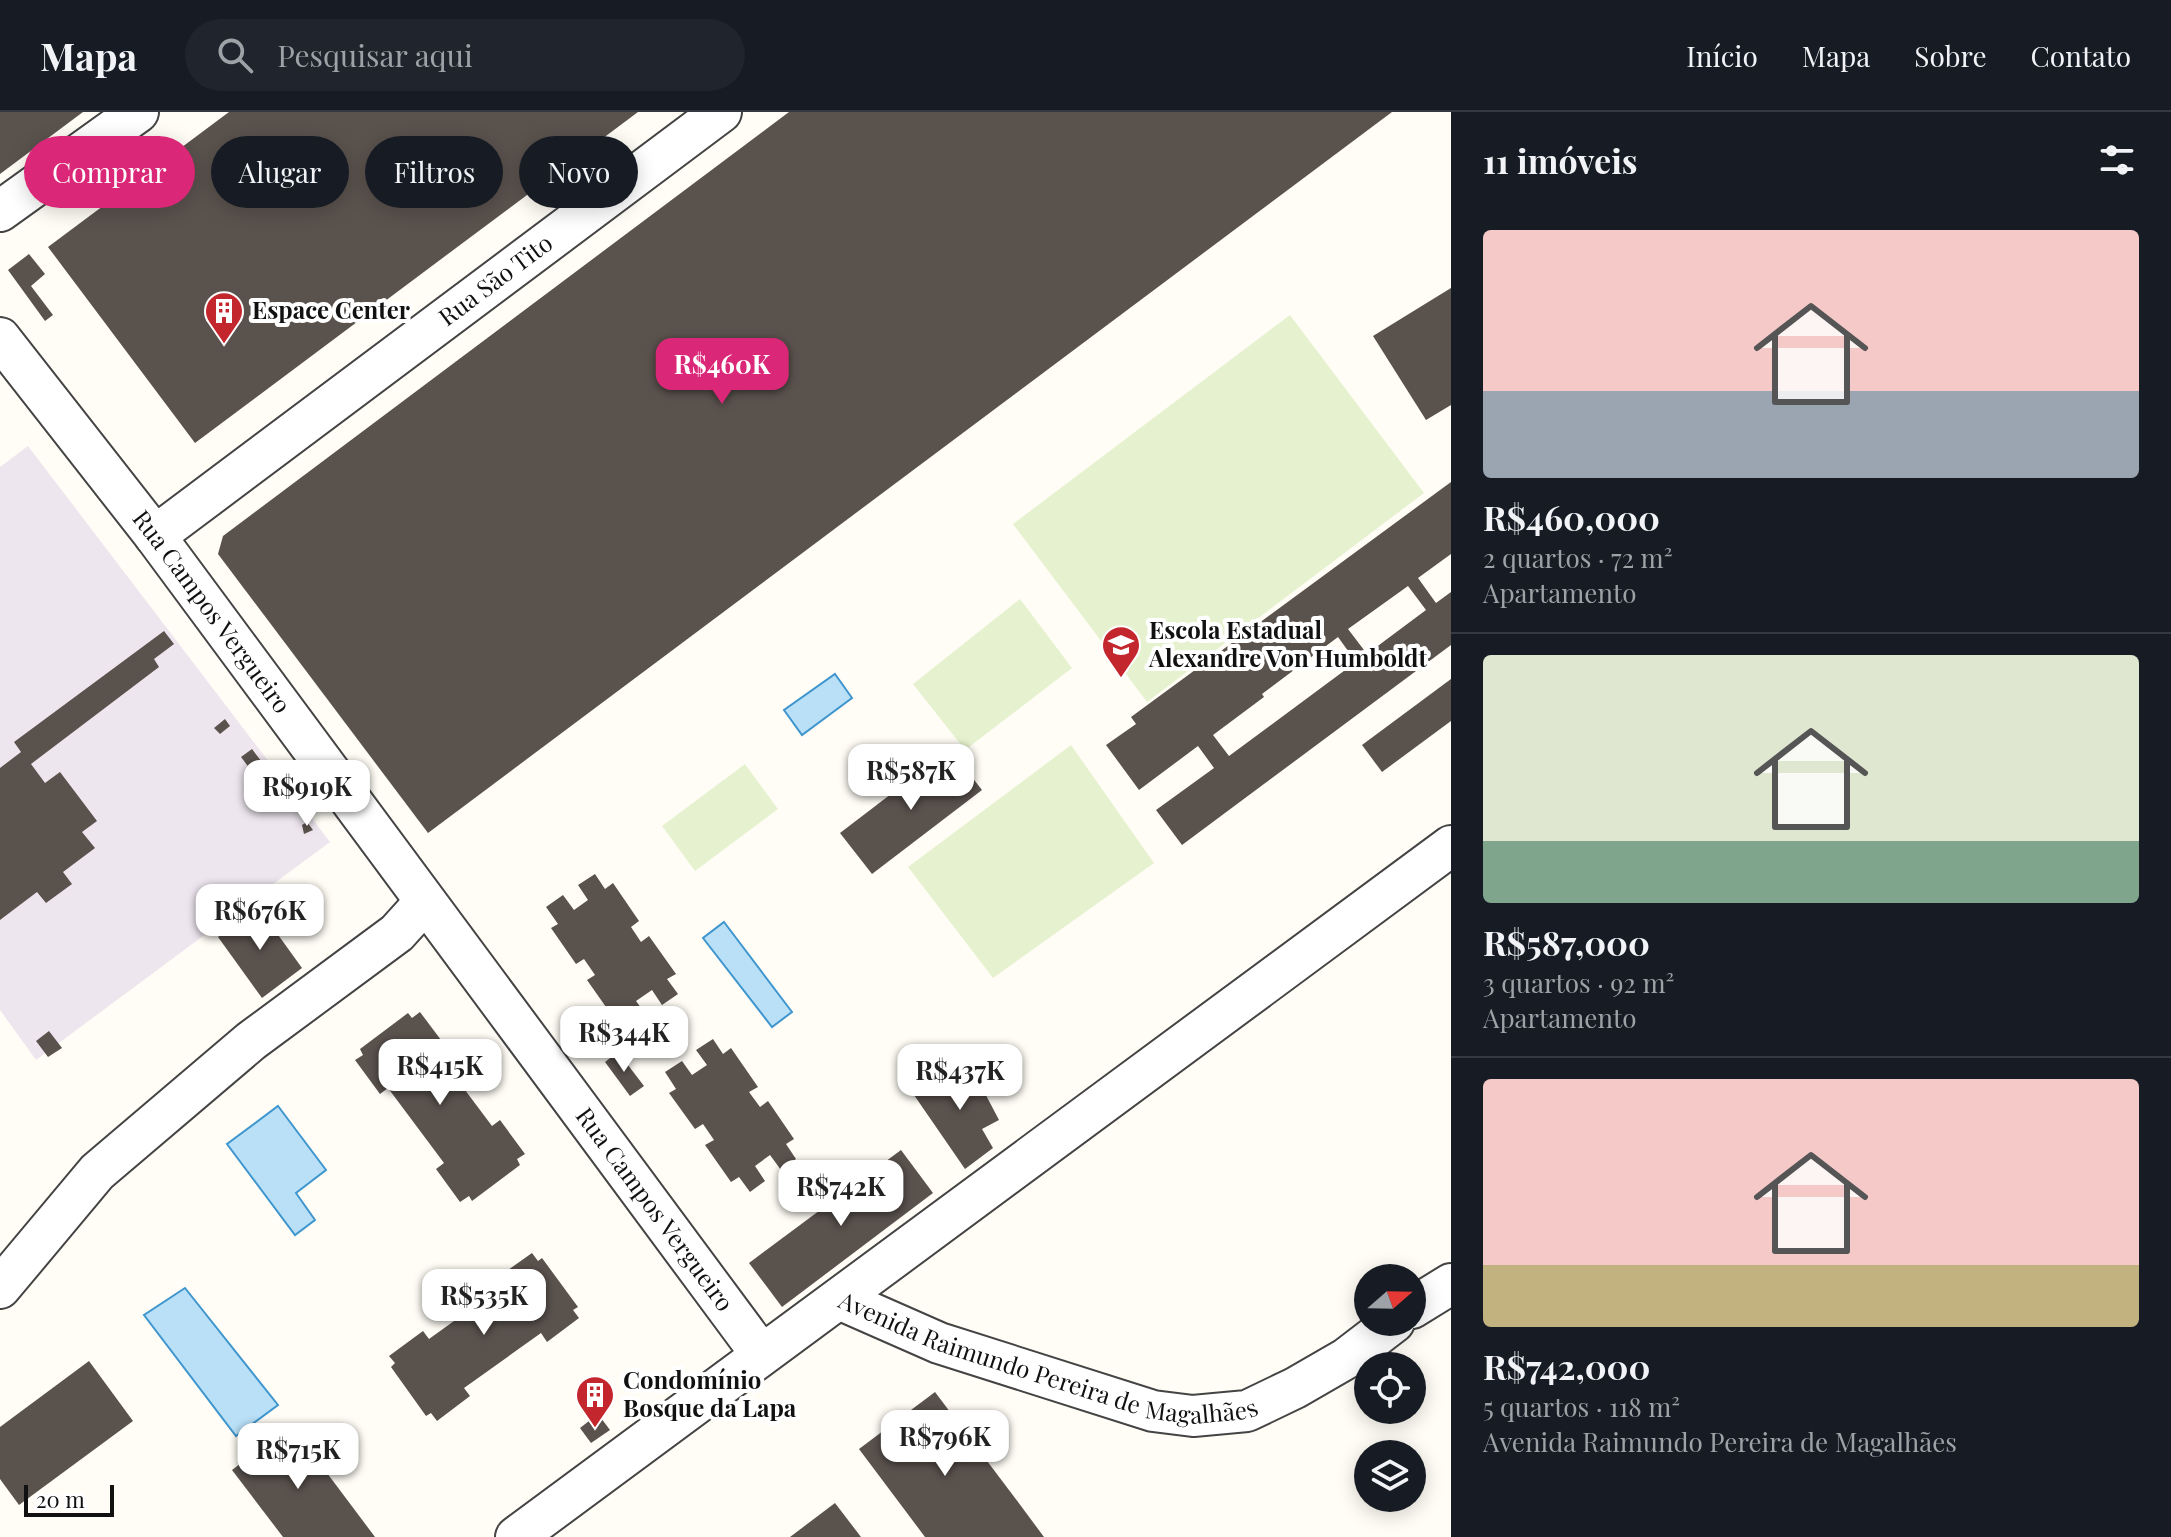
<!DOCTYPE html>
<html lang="pt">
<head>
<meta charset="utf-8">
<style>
  :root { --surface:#171b24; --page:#20242c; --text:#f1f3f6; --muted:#9ea1a6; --line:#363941; --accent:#db2777 }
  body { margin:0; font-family:"Playfair Display",serif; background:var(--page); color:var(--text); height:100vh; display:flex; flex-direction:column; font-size:30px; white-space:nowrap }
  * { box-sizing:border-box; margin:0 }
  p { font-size:26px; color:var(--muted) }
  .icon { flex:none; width:44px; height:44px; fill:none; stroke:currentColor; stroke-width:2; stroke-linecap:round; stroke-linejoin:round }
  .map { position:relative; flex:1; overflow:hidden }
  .side { display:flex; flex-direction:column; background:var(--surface); width:720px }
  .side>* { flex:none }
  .hud { position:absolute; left:24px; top:24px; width:760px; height:72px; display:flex; gap:16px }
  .needle { width:52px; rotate:70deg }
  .fabs { position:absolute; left:1354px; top:1152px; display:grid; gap:16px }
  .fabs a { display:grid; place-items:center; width:72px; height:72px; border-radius:50%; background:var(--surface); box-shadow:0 4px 20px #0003; font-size:40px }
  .scale { position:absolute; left:24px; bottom:20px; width:90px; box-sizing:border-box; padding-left:8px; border:4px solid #111; border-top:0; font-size:22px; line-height:28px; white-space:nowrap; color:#111; -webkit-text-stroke:6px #fff; paint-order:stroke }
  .price { position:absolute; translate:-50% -68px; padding:0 18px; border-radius:16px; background:#fff; color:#222; font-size:26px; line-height:52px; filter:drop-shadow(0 2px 4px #0008) }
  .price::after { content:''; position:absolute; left:50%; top:48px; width:24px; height:18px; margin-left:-12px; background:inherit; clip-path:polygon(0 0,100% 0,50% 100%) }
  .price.on { background:var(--accent); color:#fff }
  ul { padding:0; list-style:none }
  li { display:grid; align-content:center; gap:16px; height:424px; padding:0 32px }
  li+li { border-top:2px solid var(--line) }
  li span { display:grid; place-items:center; height:248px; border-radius:8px; color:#555 }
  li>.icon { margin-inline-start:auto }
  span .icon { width:144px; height:144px; fill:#fffc; stroke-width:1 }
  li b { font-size:34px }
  h2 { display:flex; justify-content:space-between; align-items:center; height:96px; padding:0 32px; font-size:34px }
  .chip { padding:0 28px; border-radius:36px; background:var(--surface); box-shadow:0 4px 20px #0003; font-size:28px; line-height:72px }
  .chip.on { background:var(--accent); color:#fff }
  header { display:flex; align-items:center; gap:48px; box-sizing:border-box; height:112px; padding:0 40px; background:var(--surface); border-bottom:2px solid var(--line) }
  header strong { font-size:38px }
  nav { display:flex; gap:44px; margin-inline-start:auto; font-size:28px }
  .search { width:560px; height:72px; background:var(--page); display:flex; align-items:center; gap:20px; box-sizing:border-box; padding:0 28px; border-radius:44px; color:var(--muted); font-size:30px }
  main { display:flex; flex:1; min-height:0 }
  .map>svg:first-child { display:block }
</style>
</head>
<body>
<header>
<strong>Mapa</strong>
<div class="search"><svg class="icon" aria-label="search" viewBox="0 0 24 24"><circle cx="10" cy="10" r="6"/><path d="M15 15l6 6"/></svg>Pesquisar aqui</div>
<nav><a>Início</a><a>Mapa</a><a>Sobre</a><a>Contato</a></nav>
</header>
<main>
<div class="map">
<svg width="1451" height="1425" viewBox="0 0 1451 1425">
  <rect width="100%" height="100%" fill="#fffdf5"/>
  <path fill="#eee6ef" d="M 28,334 L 330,730 L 36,948 L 0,898 L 0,355 Z"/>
  <g fill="#e6f2cf">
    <path d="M 1290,203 L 1424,381 L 1147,590 L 1013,412 Z"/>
    <path d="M 1020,487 L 1072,556 L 965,638 L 913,572 Z"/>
    <path d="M 1071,633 L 1154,751 L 993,866 L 908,755 Z"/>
    <path d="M 745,652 L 778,697 L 695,759 L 662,714 Z"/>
  </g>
  <g fill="#b9e0f7" stroke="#3f96cf" stroke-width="2">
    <path d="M 835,562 L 852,586 L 802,623 L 784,598 Z"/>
    <path d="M 724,810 L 792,900 L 772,915 L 703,826 Z"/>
    <path d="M 278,994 L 326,1058 L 296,1081 L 315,1108 L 295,1123 L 227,1032 Z"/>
    <path d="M 185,1176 L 278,1293 L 236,1324 L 144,1203 Z"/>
  </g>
  <g fill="#5a524d" fill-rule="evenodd">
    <path d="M 0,0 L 83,0 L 0,62 Z"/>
    <path d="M 229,0 L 638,0 L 195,331 L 48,135 Z"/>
    <path d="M 789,0 L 1392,0 L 428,721 L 218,442 L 223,424 Z"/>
    <path d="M 29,142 L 45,162 L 31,174 L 53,203 L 45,209 L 8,158 Z"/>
    <path d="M 1451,176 L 1451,293 L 1426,308 L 1373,224 Z"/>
    <path d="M 1451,370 L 1451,442 L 1418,466 L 1436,491 L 1451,480 L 1451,533 L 1182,733 L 1156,698 L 1214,656 L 1198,634 L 1139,678 L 1106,633 L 1136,612 L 1131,605 ZM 1408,474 L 1426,498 L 1367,542 L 1348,517 ZM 1338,525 L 1356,550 L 1229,644 L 1213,623 L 1264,585 L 1262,582 Z"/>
    <path d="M 164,519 L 174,532 L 154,547 L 159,555 L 31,652 L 45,671 L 60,660 L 97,709 L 82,720 L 95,736 L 63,760 L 72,772 L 46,791 L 37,780 L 0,808 L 0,656 L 21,640 L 14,630 Z"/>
    <path d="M 1451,567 L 1451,609 L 1382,660 L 1362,633 Z"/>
    <path d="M 225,607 L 230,614 L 220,622 L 214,616 Z"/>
    <path d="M 252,637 L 268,658 L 259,673 L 256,670 L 253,673 L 245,661 L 250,657 L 241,645 Z"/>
    <path d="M 950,637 L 982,678 L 872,762 L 840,721 Z"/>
    <path d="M 307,710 L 313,718 L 304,722 L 302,713 Z"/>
    <path d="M 595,762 L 605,777 L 613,771 L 639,809 L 631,815 L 641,830 L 649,824 L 676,862 L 667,867 L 678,882 L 662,893 L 652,878 L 636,889 L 647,904 L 631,915 L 621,900 L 613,905 L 587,868 L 595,863 L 584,847 L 576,852 L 551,816 L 558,812 L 546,795 L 563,783 L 574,798 L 588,788 L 578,773 Z"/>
    <path d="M 258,795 L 302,856 L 262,886 L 218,825 Z"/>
    <path d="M 420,900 L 444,932 L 435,938 L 492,1014 L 500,1008 L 525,1042 L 517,1047 L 520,1053 L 472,1089 L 469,1084 L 460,1090 L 436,1057 L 444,1051 L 388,976 L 380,982 L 355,948 L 363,943 L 360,937 L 408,901 L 412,906 Z"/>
    <path d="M 49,919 L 62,936 L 48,945 L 36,929 Z"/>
    <path d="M 713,927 L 723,942 L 731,936 L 758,975 L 749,980 L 760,995 L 768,989 L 794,1027 L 786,1032 L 796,1047 L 781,1058 L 770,1043 L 755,1054 L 765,1069 L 750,1080 L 739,1065 L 731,1070 L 705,1033 L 714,1028 L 703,1012 L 695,1017 L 669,981 L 676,977 L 665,960 L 682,949 L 692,963 L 707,953 L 696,938 Z"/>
    <path d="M 618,940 L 644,974 L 630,984 L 605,950 Z"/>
    <path d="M 968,949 L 999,1008 L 982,1017 L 993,1036 L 965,1057 L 914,983 L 950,956 L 951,958 Z"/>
    <path d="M 901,1038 L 933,1081 L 782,1195 L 749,1151 Z"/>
    <path d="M 532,1141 L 538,1149 L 542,1146 L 578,1195 L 573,1198 L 579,1206 L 547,1230 L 541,1221 L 464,1276 L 470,1284 L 437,1309 L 431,1301 L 426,1304 L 391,1255 L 395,1251 L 389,1244 L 423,1219 L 429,1227 L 504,1173 L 498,1165 Z"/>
    <path d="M 89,1249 L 133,1309 L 19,1393 L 0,1367 L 0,1315 Z"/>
    <path d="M 935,1280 L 1015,1386 L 1044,1425 L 925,1425 L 859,1337 Z"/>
    <path d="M 598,1302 L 610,1318 L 591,1331 L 580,1316 Z"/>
    <path d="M 291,1313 L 375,1425 L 283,1425 L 232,1358 Z"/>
    <path d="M 835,1391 L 861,1425 L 790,1425 Z"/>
  </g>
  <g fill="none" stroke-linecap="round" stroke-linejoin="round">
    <defs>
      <g id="minor">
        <path d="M 0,99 L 138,0"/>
        <path id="s1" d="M 0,226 L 155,424 L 761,1242"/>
        <path id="s2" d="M 155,424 L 721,0"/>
        <path d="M 0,1176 L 97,1060 L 251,929 L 397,821 L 425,790"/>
        <path id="s3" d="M 839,1187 L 939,1231 L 1153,1299 L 1193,1304 L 1247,1299 L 1295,1276 L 1347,1246 L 1394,1210"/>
        <path d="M 1412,1196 L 1451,1172"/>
        <path d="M 516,1425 L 1451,734"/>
      </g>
    </defs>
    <use href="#minor" stroke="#444" stroke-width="44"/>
    <use href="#minor" stroke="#fff" stroke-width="40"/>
  </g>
  <defs>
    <symbol id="building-pin" viewBox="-11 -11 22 30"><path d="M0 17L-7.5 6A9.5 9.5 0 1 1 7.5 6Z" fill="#c4262e" stroke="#fff"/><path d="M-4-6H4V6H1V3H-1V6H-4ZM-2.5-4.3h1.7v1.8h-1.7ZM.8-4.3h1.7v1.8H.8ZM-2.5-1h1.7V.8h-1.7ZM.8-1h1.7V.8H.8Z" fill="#fff"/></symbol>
    <symbol id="school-pin" viewBox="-11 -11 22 30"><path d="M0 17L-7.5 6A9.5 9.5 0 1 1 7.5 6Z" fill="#c4262e" stroke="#fff"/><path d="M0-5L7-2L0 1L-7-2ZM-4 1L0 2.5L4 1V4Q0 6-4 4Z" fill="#fff"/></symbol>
  </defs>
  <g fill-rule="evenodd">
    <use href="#building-pin" x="202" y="177" width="44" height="60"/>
    <use href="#school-pin" x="1099" y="511" width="44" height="60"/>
    <use href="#building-pin" x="573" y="1261" width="44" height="60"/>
  </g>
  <g text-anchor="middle" stroke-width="8" stroke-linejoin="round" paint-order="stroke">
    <g font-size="24" fill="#111" stroke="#fff">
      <text dy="8" stroke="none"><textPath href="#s2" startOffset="426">Rua São Tito</textPath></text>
      <text dy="8" stroke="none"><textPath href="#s1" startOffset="346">Rua Campos Vergueiro</textPath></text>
      <text dy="8" stroke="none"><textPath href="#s1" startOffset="1090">Rua Campos Vergueiro</textPath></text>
      <text dy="8" stroke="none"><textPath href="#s3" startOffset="220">Avenida Raimundo Pereira de Magalhães</textPath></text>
    </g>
    <g font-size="24" font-weight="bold" fill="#111" stroke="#fff" text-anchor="start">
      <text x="252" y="207">Espace Center</text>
      <text x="1149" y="527">Escola Estadual<tspan x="1149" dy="28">Alexandre Von Humboldt</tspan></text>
      <text x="623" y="1277">Condomínio<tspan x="623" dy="28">Bosque da Lapa</tspan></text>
    </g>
  </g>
</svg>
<div class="fabs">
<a><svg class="needle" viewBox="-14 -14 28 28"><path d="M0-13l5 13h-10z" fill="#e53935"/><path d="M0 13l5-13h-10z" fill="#9ea1a6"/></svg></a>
<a><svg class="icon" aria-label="locate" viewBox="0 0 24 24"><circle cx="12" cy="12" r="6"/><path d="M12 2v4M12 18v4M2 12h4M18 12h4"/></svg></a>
<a><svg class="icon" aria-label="layers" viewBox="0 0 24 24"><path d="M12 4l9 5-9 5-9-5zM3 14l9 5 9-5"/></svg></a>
</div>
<div class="scale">20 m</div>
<b class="price on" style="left:722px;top:294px">R$460K</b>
<b class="price" style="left:911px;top:700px">R$587K</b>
<b class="price" style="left:307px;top:716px">R$919K</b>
<b class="price" style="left:260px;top:840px">R$676K</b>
<b class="price" style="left:624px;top:962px">R$344K</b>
<b class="price" style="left:440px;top:995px">R$415K</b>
<b class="price" style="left:960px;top:1000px">R$437K</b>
<b class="price" style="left:841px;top:1116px">R$742K</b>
<b class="price" style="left:484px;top:1225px">R$535K</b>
<b class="price" style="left:945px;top:1366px">R$796K</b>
<b class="price" style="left:298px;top:1379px">R$715K</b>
<div class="hud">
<a class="chip on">Comprar</a>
<a class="chip">Alugar</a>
<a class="chip">Filtros</a>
<a class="chip">Novo</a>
</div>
</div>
<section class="side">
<h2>11 imóveis<svg class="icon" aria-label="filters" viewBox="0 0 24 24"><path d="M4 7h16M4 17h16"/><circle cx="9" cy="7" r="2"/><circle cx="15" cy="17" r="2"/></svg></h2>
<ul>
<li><span style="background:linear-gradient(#f6c9c9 65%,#9aa5b1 0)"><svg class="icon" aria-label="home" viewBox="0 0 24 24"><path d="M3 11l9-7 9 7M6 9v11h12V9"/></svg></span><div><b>R$460,000</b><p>2 quartos · 72 m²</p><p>Apartamento</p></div></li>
<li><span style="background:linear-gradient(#dfe7d0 75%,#7fa58c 0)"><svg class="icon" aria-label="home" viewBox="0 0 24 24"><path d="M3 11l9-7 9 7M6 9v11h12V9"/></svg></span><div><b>R$587,000</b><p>3 quartos · 92 m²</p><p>Apartamento</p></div></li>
<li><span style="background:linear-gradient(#f6c9c9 75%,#c2b280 0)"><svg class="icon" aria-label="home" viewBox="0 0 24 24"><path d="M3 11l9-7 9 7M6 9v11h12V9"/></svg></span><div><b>R$742,000</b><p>5 quartos · 118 m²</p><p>Avenida Raimundo Pereira de Magalhães</p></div></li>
</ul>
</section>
</main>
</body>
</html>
